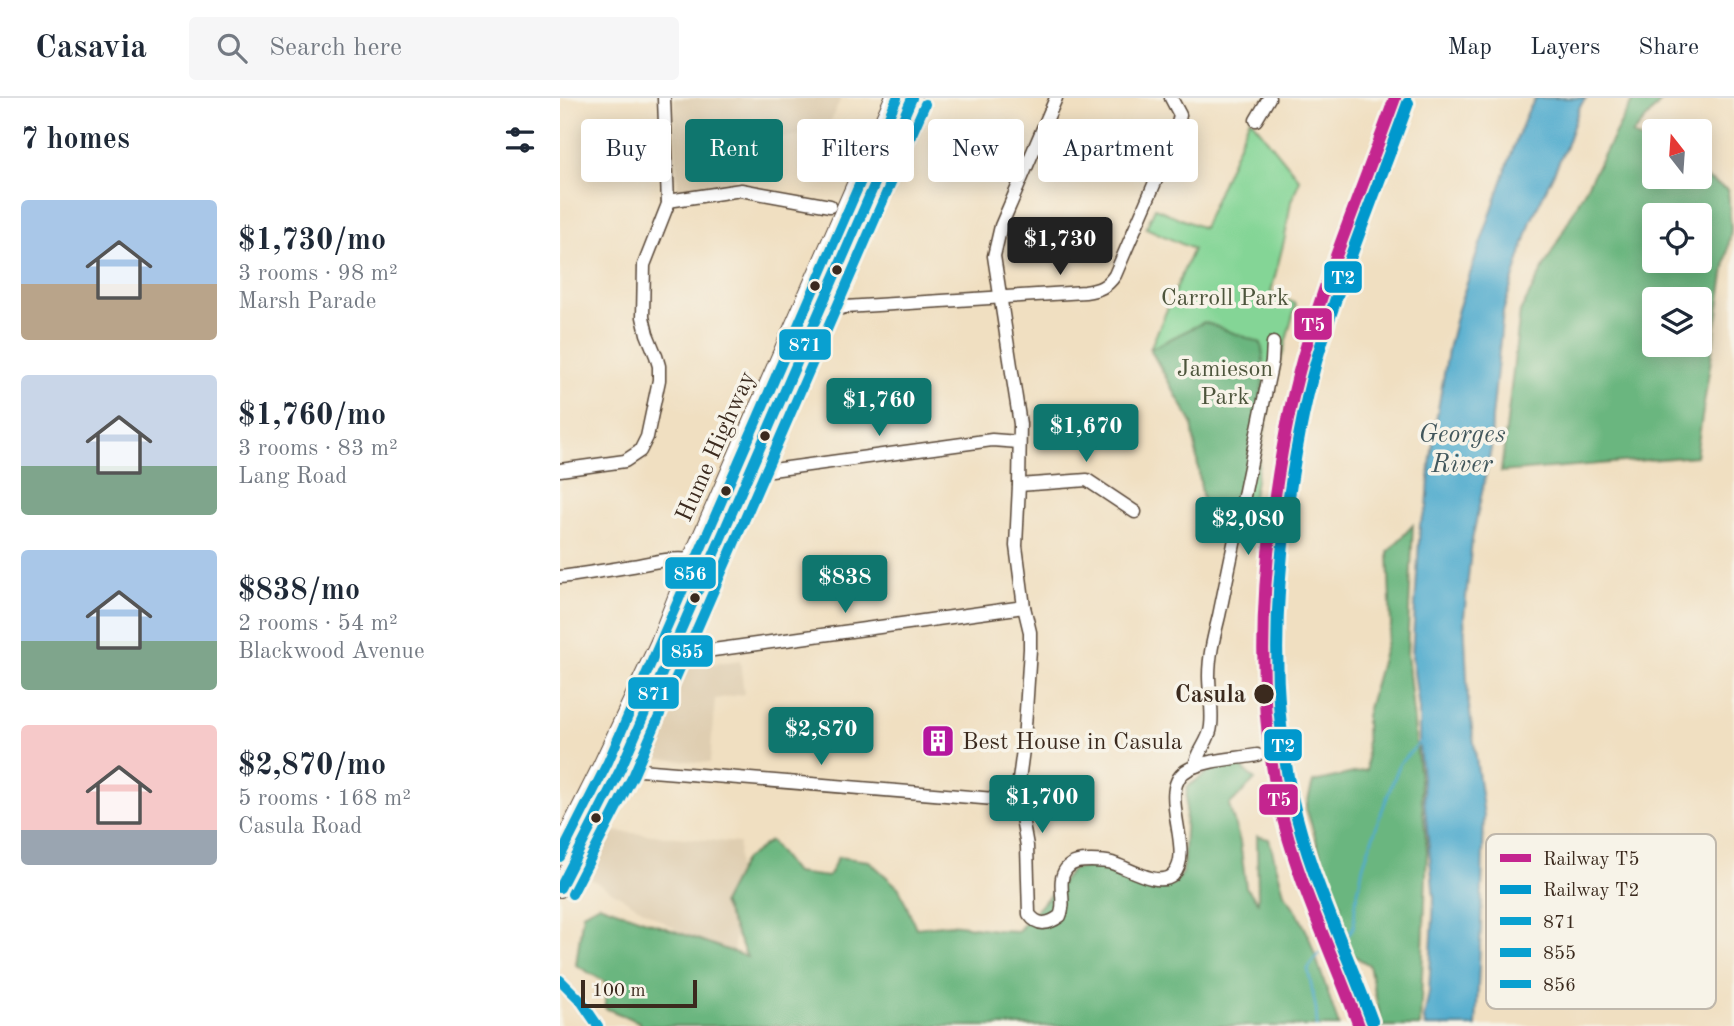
<!DOCTYPE html>
<html lang="en">
<head>
<meta charset="utf-8">
<style>
  :root { --surface:#fff; --page:#f6f6f7; --text:#1f2937; --muted:#747a83; --line:#e0e1e3; --accent:#0f766e }
  body { margin:0; font-family:"Old Standard TT",serif; background:var(--page); color:var(--text); height:100vh; display:flex; flex-direction:column; font-size:26px; white-space:nowrap }
  * { box-sizing:border-box; margin:0 }
  p { font-size:23px; color:var(--muted) }
  .icon { flex:none; width:38px; height:38px; fill:none; stroke:currentColor; stroke-width:2; stroke-linecap:round; stroke-linejoin:round }
  .map { position:relative; flex:1; overflow:hidden }
  .sheet { display:flex; flex-direction:column; background:var(--surface); width:560px }
  .sheet>* { flex:none }
  .hud { position:absolute; left:21px; top:21px; width:665px; height:63px; display:flex; gap:14px }
  .needle { width:46px; rotate:343deg }
  .tools { position:absolute; left:1082px; top:21px; display:grid; gap:14px }
  .tools a { display:grid; place-items:center; width:70px; height:70px; border-radius:7px; background:var(--surface); box-shadow:0 4px 18px #0003; font-size:35px }
  .scale { position:absolute; left:21px; bottom:18px; width:116px; box-sizing:border-box; padding-left:7px; border:4px solid #3b2a1e; border-top:0; font-size:19px; line-height:24px; white-space:nowrap; color:#3b2a1e; -webkit-text-stroke:5px #f7f3e8; paint-order:stroke }
  .price { position:absolute; translate:-50% -60px; padding:0 16px; border-radius:7px; background:var(--accent); color:#fff; font-size:23px; line-height:46px; filter:drop-shadow(0 2px 4px #0008) }
  .price::after { content:''; position:absolute; left:50%; top:42px; width:21px; height:16px; margin-left:-10px; background:inherit; clip-path:polygon(0 0,100% 0,50% 100%) }
  .price.on { background:#222; color:#fff }
  ul { padding:0; list-style:none }
  li { display:flex; align-items:center; gap:21px; height:175px; padding:0 21px }
  li span { display:grid; place-items:center; flex:none; width:196px; height:140px; border-radius:7px; color:#555 }
  li>.icon { margin-inline-start:auto }
  span .icon { width:84px; height:84px; fill:#fffc; stroke-width:1 }
  li b { font-size:30px }
  h2 { display:flex; justify-content:space-between; align-items:center; height:84px; padding:0 21px; font-size:30px }
  .tag { padding:0 24px; border-radius:7px; background:var(--surface); box-shadow:0 4px 18px #0003; font-size:24px; line-height:63px }
  .tag.on { background:var(--accent); color:#fff }
  header { display:flex; align-items:center; gap:42px; box-sizing:border-box; height:98px; padding:0 35px; background:var(--surface); border-bottom:2px solid var(--line) }
  header strong { font-size:33px }
  nav { display:flex; gap:38px; margin-inline-start:auto; font-size:24px }
  .search { width:490px; height:63px; background:var(--page); display:flex; align-items:center; gap:18px; box-sizing:border-box; padding:0 24px; border-radius:7px; color:var(--muted); font-size:26px }
  main { display:flex; flex:1; min-height:0 }
  .map>svg:first-child { display:block }
</style>
</head>
<body>
<header>
<strong>Casavia</strong>
<div class="search"><svg class="icon" aria-label="search" viewBox="0 0 24 24"><circle cx="10" cy="10" r="6"/><path d="M15 15l6 6"/></svg>Search here</div>
<nav><a>Map</a><a>Layers</a><a>Share</a></nav>
</header>
<main>
<section class="sheet">
<h2>7 homes<svg class="icon" aria-label="filters" viewBox="0 0 24 24"><path d="M4 7h16M4 17h16"/><circle cx="9" cy="7" r="2"/><circle cx="15" cy="17" r="2"/></svg></h2>
<ul>
<li><span style="background:linear-gradient(#a9c7e8 60%,#b9a48a 0)"><svg class="icon" aria-label="home" viewBox="0 0 24 24"><path d="M3 11l9-7 9 7M6 9v11h12V9"/></svg></span><div><b>$1,730/mo</b><p>3 rooms · 98 m²</p><p>Marsh Parade</p></div></li>
<li><span style="background:linear-gradient(#c9d6e8 65%,#7fa58c 0)"><svg class="icon" aria-label="home" viewBox="0 0 24 24"><path d="M3 11l9-7 9 7M6 9v11h12V9"/></svg></span><div><b>$1,760/mo</b><p>3 rooms · 83 m²</p><p>Lang Road</p></div></li>
<li><span style="background:linear-gradient(#a9c7e8 65%,#7fa58c 0)"><svg class="icon" aria-label="home" viewBox="0 0 24 24"><path d="M3 11l9-7 9 7M6 9v11h12V9"/></svg></span><div><b>$838/mo</b><p>2 rooms · 54 m²</p><p>Blackwood Avenue</p></div></li>
<li><span style="background:linear-gradient(#f6c9c9 75%,#9aa5b1 0)"><svg class="icon" aria-label="home" viewBox="0 0 24 24"><path d="M3 11l9-7 9 7M6 9v11h12V9"/></svg></span><div><b>$2,870/mo</b><p>5 rooms · 168 m²</p><p>Casula Road</p></div></li>
</ul>
</section>
<div class="map">
<svg width="1174" height="928" viewBox="0 0 1174 928">
  <rect width="100%" height="100%" fill="#f7f3e8"/>
  <filter id="ink" filterUnits="userSpaceOnUse"><feTurbulence type="fractalNoise" baseFrequency=".0143" numOctaves="2"/><feDisplacementMap in="SourceGraphic" scale="14" xChannelSelector="R" yChannelSelector="G"/><feConvolveMatrix kernelMatrix="1 2 1 2 8 2 1 2 1" color-interpolation-filters="sRGB"/></filter>
  <filter id="wash" filterUnits="userSpaceOnUse"><feTurbulence type="fractalNoise" baseFrequency=".00686" numOctaves="4" result="noise"/><feDisplacementMap in="SourceGraphic" scale="28" xChannelSelector="R" yChannelSelector="G"/><feGaussianBlur stdDeviation="1.57" result="paint"/><feColorMatrix in="noise" values="0 0 0 0 0 0 0 0 0 0 0 0 0 0 0 0 0 1.4 0 .05"/><feComposite in="paint" operator="in"/></filter>
  <g filter="url(#wash)">
    <rect width="100%" height="100%" fill="#f0dfc1"/>
    <g fill="#dfceb1">
      <path d="M 114,0 L 281,0 L 266,34 L 188,44 L 172,88 L 118,95 Z"/>
      <path d="M 180,562 L 184,596 L 155,601 L 150,665 L 77,659 L 112,577 L 123,570 Z"/>
      <path d="M 41,732 L 179,745 L 173,865 L 19,774 Z"/>
    </g>
    <path fill="#84d596" stroke="#60805a" stroke-width="2" d="M 690,20 L 740,82 L 731,103 L 725,139 L 711,194 L 736,206 L 710,302 L 691,410 L 645,418 L 632,325 L 590,251 L 633,151 L 586,130 L 595,110 L 643,130 Z"/>
    <g fill="#6bb67f" stroke="#53704e" stroke-width="2" fill-rule="evenodd">
      <path d="M 1074,0 L 1104,0 L 1072,37 L 1094,49 L 1094,79 L 1139,79 L 1139,76 L 1168,92 L 1171,131 L 1136,358 L 941,374 L 960,214 ZM 1139,117 L 1139,163 L 1094,163 L 1094,117 ZM 1139,201 L 1139,247 L 1094,247 L 1094,201 Z"/>
      <path d="M 644,224 L 701,245 C 708,276 699,306 693,337 C 684,380 674,422 663,465 L 667,414 L 645,418 L 632,325 L 590,251 Z"/>
      <path d="M 853,427 L 847,555 L 867,753 L 860,928 L 822,928 L 809,867 L 786,853 L 774,821 L 781,807 L 765,770 L 746,710 L 753,684 L 807,672 L 806,618 L 831,528 L 828,454 Z"/>
      <path d="M 677,665 L 695,682 L 669,707 L 680,744 L 686,789 L 698,804 L 697,738 L 709,741 L 724,795 L 737,814 L 748,836 L 779,928 L 79,928 L 79,924 L 45,910 L 45,884 L 16,867 L 23,815 L 39,806 L 187,859 L 162,805 L 184,762 L 210,743 L 235,775 L 268,779 L 278,759 L 309,763 L 339,790 L 356,830 L 391,826 L 436,832 L 458,833 L 513,771 L 539,768 L 574,780 L 593,789 L 613,787 L 623,775 L 627,689 L 655,669 Z"/>
    </g>
    <path fill="#50abce" stroke="#466a76" stroke-width="2" d="M 976,0 L 1026,0 L 1020,8 L 1005,51 L 971,123 L 943,214 L 932,320 L 931,351 L 912,442 L 904,519 L 908,601 L 924,718 L 921,826 L 916,928 L 865,928 L 864,920 L 869,894 L 874,800 L 859,650 L 859,611 L 852,559 L 860,426 L 867,410 L 870,367 L 877,317 L 889,247 L 898,211 L 955,45 L 968,13 Z"/>
    <g fill="none" stroke-linecap="round" stroke-linejoin="round">
      <path stroke="#50abce" stroke-width="2.5" d="M 757,928 L 756,911 L 748,871 L 758,856 L 785,842 L 794,828 L 795,808 L 803,768 L 820,718 L 840,665 L 860,644"/>
    </g>
  </g>
  <g filter="url(#ink)">
    <g fill="none" stroke-linecap="round" stroke-linejoin="round">
      <defs>
        <g id="minor">
          <path d="M 496,0 L 441,128 L 434,158 L 460,326 L 459,387 L 456,448 L 464,509 L 470,534 L 470,551 L 464,644 L 459,682 L 459,703 L 467,748 L 469,816 C 478,829 489,826 500,818 C 507,804 496,784 506,771 C 513,763 521,763 531,763 C 538,763 545,763 552,765 C 568,770 599,790 613,777 C 637,753 593,689 629,671 C 649,661 676,661 697,657"/>
          <path d="M 696,22 L 709,0"/>
          <path d="M 108,103 L 181,92 L 270,108"/>
          <path d="M 258,217 L 285,209 L 525,194 C 539,192 547,189 555,177 L 615,38 L 620,17 L 611,0"/>
          <path d="M 0,372 L 65,363 L 80,353 L 87,339 L 99,282 L 99,268 L 96,258 L 87,236 L 83,219 L 84,167 L 108,106 L 104,0"/>
          <path d="M 185,373 L 190,375 L 432,342 L 459,344"/>
          <path d="M 459,387 L 527,382 L 575,414"/>
          <path d="M 0,479 C 24,476 48,472 72,468 C 90,465 120,457 138,464"/>
          <path d="M 110,558 L 464,509"/>
          <path d="M 635,668 C 637,653 650,643 651,628 C 653,611 649,594 649,578 C 649,557 654,538 659,518 L 712,263 L 713,245"/>
          <path d="M 55,670 L 459,703"/>
          <path d="M 0,882 L 21,903 L 38,928"/>
        </g>
        <g id="highway">
          <path d="M 0,752 L 40,672 L 99,546 L 132,461 L 334,0"/>
          <path d="M 0,790 L 61,670 L 352,0"/>
        </g>
      </defs>
      <use href="#minor" stroke="#564536" stroke-width="15"/>
      <use href="#highway" stroke="#564536" stroke-width="20"/>
      <use href="#minor" stroke="#fff" stroke-width="12"/>
      <use href="#highway" stroke="#fff" stroke-width="18"/>
      <path stroke="#3b2a1e" stroke-width="2.5" stroke-dasharray="10 5" stroke-linecap="butt" d="M 806,928 C 789,876 768,825 752,773 C 736,720 730,665 724,611 C 721,576 717,540 716,505 C 714,417 728,329 754,244 C 778,161 814,81 844,0"/>
      <defs>
        <g id="bus-1">
          <path d="M 0,790 L 61,670 L 352,0"/>
          <path d="M 0,882 L 21,903 L 38,928"/>
        </g>
        <path id="bus-2" d="M 12,796 L 74,676 L 365,6"/>
        <path id="bus-3" d="M 0,759 L 48,664 L 337,0"/>
      </defs>
      <use href="#bus-1" stroke="#f7f3e8" stroke-width="16"/>
      <use href="#bus-2" stroke="#f7f3e8" stroke-width="16"/>
      <use href="#bus-3" stroke="#f7f3e8" stroke-width="16"/>
      <use href="#bus-1" stroke="#09a0d0" stroke-width="10"/>
      <use href="#bus-2" stroke="#09a0d0" stroke-width="10"/>
      <use href="#bus-3" stroke="#09a0d0" stroke-width="10"/>
      <defs>
        <path id="rail-1" d="M 799,928 C 772,854 736,782 719,704 C 698,611 700,515 712,420 C 719,366 728,312 743,259 C 768,171 804,86 835,0"/>
        <path id="rail-2" d="M 812,923 C 785,849 749,777 732,699 C 712,607 714,513 726,420 C 733,368 742,315 756,264 C 781,176 817,91 848,5"/>
      </defs>
      <use href="#rail-1" stroke="#f7f3e8" stroke-width="18"/>
      <use href="#rail-2" stroke="#f7f3e8" stroke-width="18"/>
      <use href="#rail-1" stroke="#c4258f" stroke-width="12"/>
      <use href="#rail-2" stroke="#0098cd" stroke-width="12"/>
    </g>
  </g>
  <defs>
    <symbol id="building-square" viewBox="-11 -11 22 22"><rect x="-9" y="-9" width="18" height="18" rx="4" fill="#b5179e" stroke="#f7f3e8"/><path d="M-4-6H4V6H1V3H-1V6H-4ZM-2.5-4.3h1.7v1.8h-1.7ZM.8-4.3h1.7v1.8H.8ZM-2.5-1h1.7V.8h-1.7ZM.8-1h1.7V.8H.8Z" fill="#fff"/></symbol>
  </defs>
  <g fill-rule="evenodd">
    <use href="#building-square" x="359" y="624" width="38" height="38"/>
  </g>
  <g fill="#3b2a1e" stroke="#f7f3e8" stroke-width="2.5">
    <circle cx="277" cy="172" r="6"/>
    <circle cx="255" cy="188" r="6"/>
    <circle cx="205" cy="338" r="6"/>
    <circle cx="166" cy="393" r="6"/>
    <circle cx="135" cy="500" r="6"/>
    <circle cx="704" cy="596" r="11"/>
    <circle cx="36" cy="720" r="6"/>
  </g>
  <g text-anchor="middle" stroke-width="7" stroke-linejoin="round" paint-order="stroke">
    <g font-size="24" fill="#4d553c" stroke="#f7f3e8">
      <text x="665" y="207">Carroll Park</text>
      <text x="665" y="278">Jamieson<tspan x="665" dy="28">Park</tspan></text>
    </g>
    <g font-size="24" fill="#3b2a1e" stroke="#f7f3e8">
      <text transform="translate(155 348) rotate(-66)" y="8">Hume Highway</text>
    </g>
    <g font-size="24" font-weight="bold" fill="#3b2a1e" stroke="#f7f3e8" text-anchor="end">
      <text x="686" y="604">Casula</text>
    </g>
    <g font-size="24" fill="#3b2a1e" stroke="#f7f3e8" text-anchor="start">
      <text x="402" y="651">Best House in Casula</text>
    </g>
    <g font-size="26" font-style="italic" fill="#42575c" stroke="#f7f3e8">
      <text x="902" y="344">Georges<tspan x="902" dy="30">River</tspan></text>
    </g>
  </g>
  <rect x="926" y="736" width="230" height="175" rx="10" fill="#f7f3e8" stroke="#bfb7ab" stroke-width="2"/>
  <rect x="940" y="756" width="31" height="8" fill="#c4258f"/>
  <rect x="940" y="787" width="31" height="9" fill="#0098cd"/>
  <rect x="940" y="819" width="31" height="8" fill="#09a0d0"/>
  <rect x="940" y="850" width="31" height="9" fill="#09a0d0"/>
  <rect x="940" y="882" width="31" height="8" fill="#09a0d0"/>
  <g font-size="19" fill="#3b2a1e">
    <text x="983" y="767">Railway T5</text>
    <text x="983" y="798">Railway T2</text>
    <text x="983" y="830">871</text>
    <text x="983" y="861">855</text>
    <text x="983" y="893">856</text>
  </g>
  <g stroke="#f7f3e8" stroke-width="2.5">
    <rect x="763" y="162" width="40" height="34" rx="7" fill="#0098cd"/>
    <rect x="733" y="209" width="40" height="34" rx="7" fill="#c4258f"/>
    <rect x="218" y="230" width="54" height="33" rx="7" fill="#09a0d0"/>
    <rect x="104" y="458" width="53" height="34" rx="7" fill="#09a0d0"/>
    <rect x="101" y="536" width="53" height="34" rx="7" fill="#09a0d0"/>
    <rect x="67" y="578" width="53" height="34" rx="7" fill="#09a0d0"/>
    <rect x="703" y="630" width="40" height="34" rx="7" fill="#0098cd"/>
    <rect x="698" y="685" width="41" height="33" rx="7" fill="#c4258f"/>
  </g>
  <g font-size="19" text-anchor="middle" font-weight="bold" fill="#fff">
    <text x="783" y="186">T2</text>
    <text x="753" y="233">T5</text>
    <text x="245" y="253">871</text>
    <text x="130" y="482">856</text>
    <text x="127" y="560">855</text>
    <text x="94" y="602">871</text>
    <text x="723" y="654">T2</text>
    <text x="719" y="708">T5</text>
  </g>
</svg>
<div class="tools">
<a><svg class="needle" viewBox="-14 -14 28 28"><path d="M0-13l5 13h-10z" fill="#e53935"/><path d="M0 13l5-13h-10z" fill="#747a83"/></svg></a>
<a><svg class="icon" aria-label="locate" viewBox="0 0 24 24"><circle cx="12" cy="12" r="6"/><path d="M12 2v4M12 18v4M2 12h4M18 12h4"/></svg></a>
<a><svg class="icon" aria-label="layers" viewBox="0 0 24 24"><path d="M12 4l9 5-9 5-9-5zM3 14l9 5 9-5"/></svg></a>
</div>
<div class="scale">100 m</div>
<b class="price on" style="left:500px;top:179px">$1,730</b>
<b class="price" style="left:319px;top:340px">$1,760</b>
<b class="price" style="left:526px;top:366px">$1,670</b>
<b class="price" style="left:688px;top:459px">$2,080</b>
<b class="price" style="left:285px;top:517px">$838</b>
<b class="price" style="left:261px;top:669px">$2,870</b>
<b class="price" style="left:482px;top:737px">$1,700</b>
<div class="hud">
<a class="tag">Buy</a>
<a class="tag on">Rent</a>
<a class="tag">Filters</a>
<a class="tag">New</a>
<a class="tag">Apartment</a>
</div>
</div>
</main>
</body>
</html>
